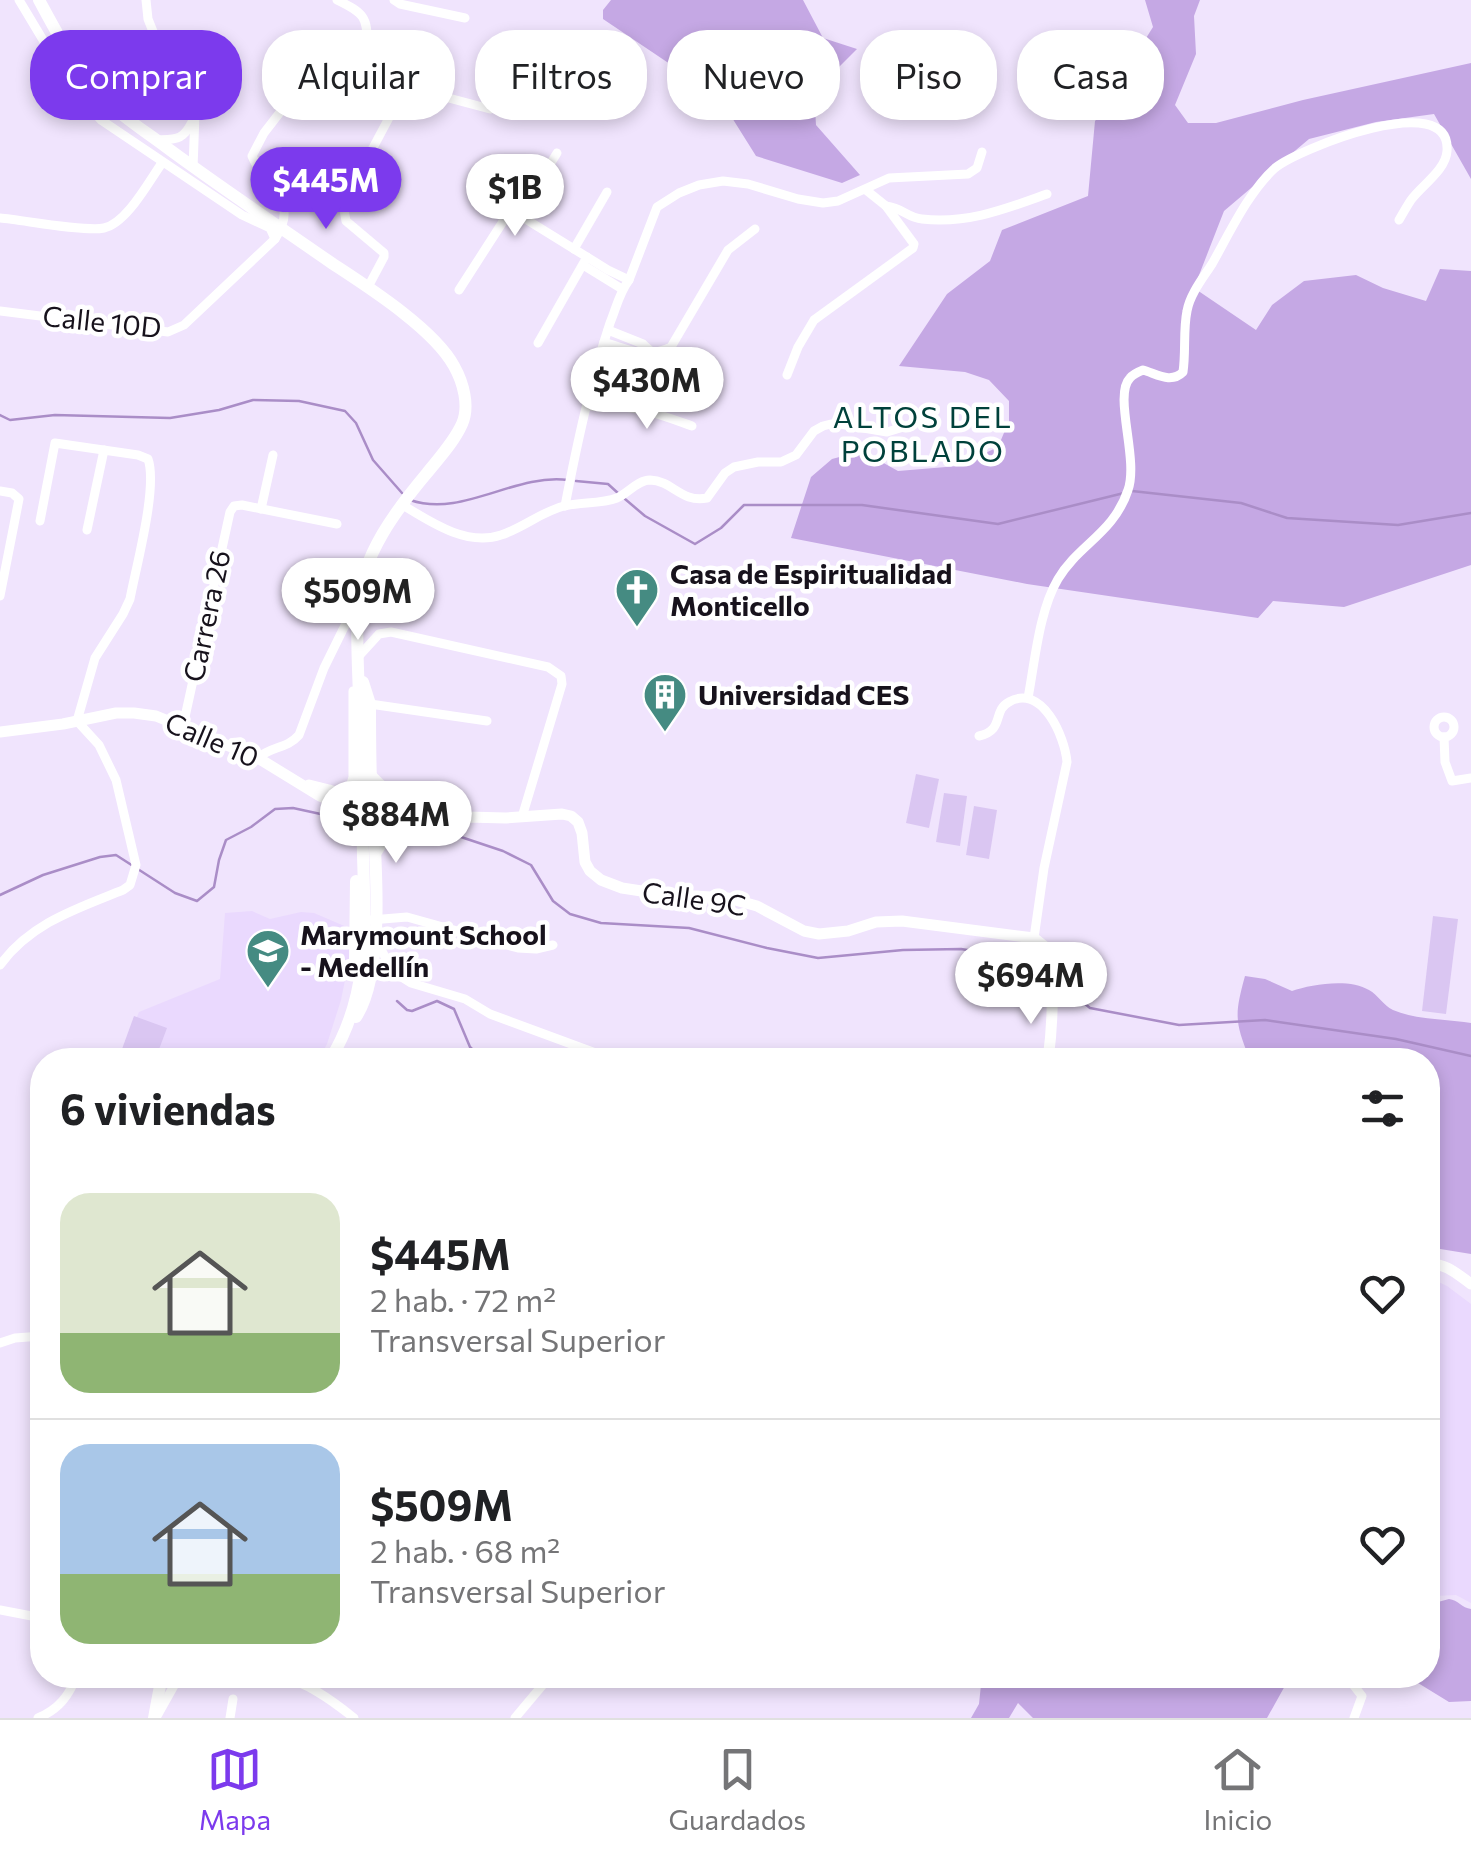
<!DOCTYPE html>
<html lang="es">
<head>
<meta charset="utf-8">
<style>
  :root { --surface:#fff; --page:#f2f2f2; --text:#202124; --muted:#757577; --line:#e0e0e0; --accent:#7c3aed }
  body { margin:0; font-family:Commissioner,sans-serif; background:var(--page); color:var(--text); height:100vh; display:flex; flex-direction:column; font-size:38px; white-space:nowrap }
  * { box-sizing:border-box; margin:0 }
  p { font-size:32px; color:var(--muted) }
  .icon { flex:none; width:55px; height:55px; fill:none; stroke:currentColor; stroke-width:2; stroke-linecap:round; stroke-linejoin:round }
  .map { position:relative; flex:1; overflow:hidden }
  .sheet { position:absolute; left:30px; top:1048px; width:1410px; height:640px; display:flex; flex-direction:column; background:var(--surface); border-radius:40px; box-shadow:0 5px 15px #0003 }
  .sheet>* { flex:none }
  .top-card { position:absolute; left:30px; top:30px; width:1412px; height:90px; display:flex; gap:20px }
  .price { position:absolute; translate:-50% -85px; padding:0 22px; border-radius:35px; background:#fff; color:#222; font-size:32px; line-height:65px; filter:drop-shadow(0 2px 5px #0008) }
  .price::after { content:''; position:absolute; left:50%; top:60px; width:30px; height:22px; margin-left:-15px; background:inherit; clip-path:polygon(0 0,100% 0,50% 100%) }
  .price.on { background:var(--accent); color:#fff }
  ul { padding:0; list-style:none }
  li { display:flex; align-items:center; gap:30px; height:250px; padding:0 30px }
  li+li { border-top:2px solid var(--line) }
  li span { display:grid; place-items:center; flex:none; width:280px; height:200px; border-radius:30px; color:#555 }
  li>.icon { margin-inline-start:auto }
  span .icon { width:120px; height:120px; fill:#fffc; stroke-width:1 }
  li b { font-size:42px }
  h2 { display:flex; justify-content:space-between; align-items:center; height:120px; padding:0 30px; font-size:42px }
  .chip { padding:0 35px; border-radius:40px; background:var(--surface); box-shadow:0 5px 15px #0003; font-size:35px; line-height:90px }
  .chip.on { background:var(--accent); color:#fff }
  .tab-bar { display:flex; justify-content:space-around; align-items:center; height:140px; border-top:2px solid var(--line); background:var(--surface); font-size:28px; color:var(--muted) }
  .tab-bar a { display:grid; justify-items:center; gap:5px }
  .tab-bar .on { color:var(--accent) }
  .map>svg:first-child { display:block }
</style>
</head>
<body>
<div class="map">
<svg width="1471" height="1718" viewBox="0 0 1471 1718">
  <rect width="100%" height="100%" fill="#f0e4fd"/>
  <g fill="#ead9fe">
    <path d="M 252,911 L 270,919 L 301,912 L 314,913 L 349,928 L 350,956 L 341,1000 L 327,1044 L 319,1060 L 119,1060 L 139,1012 L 220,979 L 225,913 Z"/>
    <path d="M 1434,1280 L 1447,1286 L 1471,1304 L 1471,1603 L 1456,1595 L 1435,1596 L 1429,1586 L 1428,1282 Z"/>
  </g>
  <g fill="#dac6f2">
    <path d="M 916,774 L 939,779 L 929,828 L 906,823 Z"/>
    <path d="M 944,793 L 967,796 L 960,846 L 936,842 Z"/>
    <path d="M 974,806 L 997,810 L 989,859 L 966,855 Z"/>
    <path d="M 1433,916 L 1458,919 L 1446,1014 L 1422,1011 Z"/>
    <path d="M 134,1016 L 167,1028 L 155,1060 L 118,1060 Z"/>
  </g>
  <g fill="#c5a8e4">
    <path d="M 611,0 L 803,0 L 823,38 L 857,49 L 814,92 L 816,125 L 860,175 L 842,183 L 756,156 L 719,97 L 603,19 L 603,10 Z"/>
    <path d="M 1145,0 L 1200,0 L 1194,16 L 1196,54 L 1175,105 L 1188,123 L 1216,123 L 1303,100 L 1471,63 L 1471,179 L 1434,114 L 1376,122 L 1309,139 L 1224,211 L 1194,288 L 1256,330 L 1272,305 L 1304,281 L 1356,275 L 1383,288 L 1426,301 L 1440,269 L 1471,271 L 1471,565 L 1344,607 L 1273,601 L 1258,618 L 1027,584 L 791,538 L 811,477 L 832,459 L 862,451 L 898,471 L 958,466 L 998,447 L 1009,421 L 1009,401 L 989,380 L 965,372 L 899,366 L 947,294 L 990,261 L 1002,230 L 1088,196 L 1095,121 L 1114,100 L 1148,77 L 1143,43 L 1153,27 Z"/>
    <path d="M 1245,976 L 1265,979 L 1292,991 C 1311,984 1350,978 1369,990 C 1378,995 1383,1005 1393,1010 C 1416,1020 1446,1019 1471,1023 L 1471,1254 L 1428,1247 L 1428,1060 L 1250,1060 C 1235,1022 1234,1016 1245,976 Z"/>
    <path d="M 1449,1599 C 1458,1600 1462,1608 1471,1609 L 1471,1701 L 1449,1702 L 1405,1675 L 1428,1675 L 1428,1600 L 1438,1602 Z"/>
    <path d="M 982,1675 L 1291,1675 L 1267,1718 L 1033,1718 L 1018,1703 L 1009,1718 L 971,1718 L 979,1704 Z"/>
  </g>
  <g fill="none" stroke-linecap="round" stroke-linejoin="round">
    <g stroke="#aa8dc7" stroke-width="2.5">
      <path d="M 0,415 L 10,420 L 55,415 L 170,418 L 219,410 L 253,400 L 299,401 L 345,411 L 356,423 L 373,460 L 402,493"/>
      <path d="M 576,481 L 608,484 L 619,494"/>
      <path d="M 1132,491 L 1241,503 L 1287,518 L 1398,525 L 1471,513"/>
      <path d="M 625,499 L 645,516 L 695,544 L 721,528 L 744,505 L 862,505 L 998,524 L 1124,493"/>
      <path d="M 410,500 C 463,518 514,473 568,480"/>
      <path d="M 414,829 L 449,833 L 503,851 L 531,865 L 553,901 L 570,914 L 601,923 L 689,928 L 767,948 L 818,958 L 903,950 L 961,949 L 986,953 L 1049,980"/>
      <path d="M 0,895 L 43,875 L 100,857 L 116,855 L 175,893 L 197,901 L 214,887 L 219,860 L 226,840 L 251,827 L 275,809 L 293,808 L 339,818"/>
      <path d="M 1056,983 L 1068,990 L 1090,1008 L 1179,1025 L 1265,1020 L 1396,1039 L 1471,1056"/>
      <path d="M 397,1001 L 407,1010 L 412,1011 L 437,1001 L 454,1009 L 470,1047 L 483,1060"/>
    </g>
    <g stroke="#fff" stroke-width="9">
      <path d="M 19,0 L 70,85 L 101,120 L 242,215 L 270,228 L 275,239"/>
      <path d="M 146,0 L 148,19 L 154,34 L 193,101 L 195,114 L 193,168"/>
      <path d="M 394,0 L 400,4 L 465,18"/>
      <path d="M 158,140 C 177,139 183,140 192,122"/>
      <path d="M 886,206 C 903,208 908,218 922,219 C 968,224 1005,209 1047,194"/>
      <path d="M 519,215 L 557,153"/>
      <path d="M 0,218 C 23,220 85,232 104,228 C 127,223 149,181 162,163"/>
      <path d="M 574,249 L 607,192"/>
      <path d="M 583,265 L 622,289"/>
      <path d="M 368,287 L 384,257 L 384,253 L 346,221 L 343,204 L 399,99 L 405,91 L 415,89 L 490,109"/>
      <path d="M 459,290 L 504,220 L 510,216 L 519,215 L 608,270 L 629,280"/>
      <path d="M 0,311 L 168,332 L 184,325 L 275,239 C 301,200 265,188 252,156 L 264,133 L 308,76 L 320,73 C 336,83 347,82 364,72 C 367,63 367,56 367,46 C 368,17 364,13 337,0"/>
      <path d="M 608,330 L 643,344 L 654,354"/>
      <path d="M 604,342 C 628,350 646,359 671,347 L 728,250 L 755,229"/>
      <path d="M 538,343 L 587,257"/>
      <path d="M 787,375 L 798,347 L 814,320 L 913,248 L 914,244 L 886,206 L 866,190"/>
      <path d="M 587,405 C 601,408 607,407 620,407 C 644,408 669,418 692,426"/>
      <path d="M 0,491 L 12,493 L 19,499 L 0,596"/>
      <path d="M 401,504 C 429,521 466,547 501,535 C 523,528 541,512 564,506 C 581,502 601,504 617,498 C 628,493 638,480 650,480 C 673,481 681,503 707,498 L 725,473 L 734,467 L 758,462 L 781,462 L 796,455 L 814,431 L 823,426 L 831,424 L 840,424 L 887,432 L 910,425"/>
      <path d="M 565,506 C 577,444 590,383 610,323 C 616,309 619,293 629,280 L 657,207 L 679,193 L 699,185 L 723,181 L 748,184 L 798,199 L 823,203 L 838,201 L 889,178 L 968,174 L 977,168 L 982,152"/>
      <path d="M 261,509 L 273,455"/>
      <path d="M 87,530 L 104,450"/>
      <path d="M 358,657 L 379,634 L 391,632 L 548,667 L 561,676 L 562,684 L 522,817"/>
      <path d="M 1028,698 C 1035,661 1039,611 1058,579 C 1078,545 1114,533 1128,490 C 1139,459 1113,395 1130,378 C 1133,374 1138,372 1143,370 C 1157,374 1171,384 1183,372 C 1186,352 1183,330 1187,311 C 1190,294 1203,278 1212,264 C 1229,234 1249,191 1275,168 C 1298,149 1452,87 1447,151 C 1446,170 1421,186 1411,200 C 1407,206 1403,213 1399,220"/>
      <path d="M 370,704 L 487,721"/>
      <circle cx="1444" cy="727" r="10"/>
      <path d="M 183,726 L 230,512 L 234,506 L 242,505 L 337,524"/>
      <path d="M 979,736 C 1005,730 992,711 1009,702 C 1042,683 1065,737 1067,762 L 1044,868 L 1034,938"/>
      <path d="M 1444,737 L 1445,762 L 1452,781 L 1471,778"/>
      <path d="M 258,758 C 271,746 287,749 299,735 L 324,668 L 356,603"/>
      <path d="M 347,797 L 353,777 L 353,691"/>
      <path d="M 371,920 L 407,917 L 518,948 L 536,949 L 553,945"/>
      <path d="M 381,937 L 380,947 L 392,971"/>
      <path d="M 0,965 C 31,923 76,909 123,890 L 130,885 L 136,865 L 116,780 L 99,745 L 77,721 L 95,658 L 123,614 L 130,599 C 136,567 158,487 148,459 L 138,455 L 55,443 L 40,521"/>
      <path d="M 368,966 L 392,971 L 411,983 L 465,999 L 490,1014 L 601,1055 L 721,1060"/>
      <path d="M 0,1343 L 15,1338 L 42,1336"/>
      <path d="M 0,1610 L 42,1618"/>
      <path d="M 276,1675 C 308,1683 329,1698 354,1718"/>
      <path d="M 1351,1682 L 1362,1696 L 1354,1718"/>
      <path d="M 157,1716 L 180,1675"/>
      <path d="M 38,1718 C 59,1709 69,1696 77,1675"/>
      <path d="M 230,1718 L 233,1699"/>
      <path d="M 515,1718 L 551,1675"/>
    </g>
    <g stroke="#fff" stroke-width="11">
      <path d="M 0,732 L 63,724 L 116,713 L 134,713 L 156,716 L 258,758 L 320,796 L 373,819 L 417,822 L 467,817 L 506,818 L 562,814 L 571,816 L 578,822 L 582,833 L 585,862 L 590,871 L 601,880 L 622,888 L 661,894 L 728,898 L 757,906 L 804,931 L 819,934 L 848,931 L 876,922 L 902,921 L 1034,938 L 1049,950 C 1054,987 1053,1023 1048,1060"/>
      <path d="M 309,785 L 329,790 L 382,809 L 416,814"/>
      <path d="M 1428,1264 C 1446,1263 1457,1274 1471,1284"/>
    </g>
    <g stroke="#fff" stroke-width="12">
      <path d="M 39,0 C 58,35 77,72 106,101 C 124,118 146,132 166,147 C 220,187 277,225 333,264 C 368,287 434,329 454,366 C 463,382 470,406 462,424 C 454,442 439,458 427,473 C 396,510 362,555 358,605 C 356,636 358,665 359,696 C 361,749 362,802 363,855 C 365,928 370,995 330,1060"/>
      <path d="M 371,776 L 390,795 L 416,814"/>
      <path d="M 376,852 C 387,834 396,826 417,822"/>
      <path d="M 355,961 L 356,881"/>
      <path d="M 356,1017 C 388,968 374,841 371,781 C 370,755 370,729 370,704 L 363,682"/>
      <path d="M 154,1718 L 162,1675"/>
    </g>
  </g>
  <defs>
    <symbol id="church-pin" viewBox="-11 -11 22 30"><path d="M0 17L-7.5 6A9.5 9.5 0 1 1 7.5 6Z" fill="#458b82" stroke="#fff"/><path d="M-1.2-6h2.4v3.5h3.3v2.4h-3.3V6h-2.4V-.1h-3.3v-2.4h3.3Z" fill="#fff"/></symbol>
    <symbol id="building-pin" viewBox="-11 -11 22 30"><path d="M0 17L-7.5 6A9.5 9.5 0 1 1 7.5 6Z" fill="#458b82" stroke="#fff"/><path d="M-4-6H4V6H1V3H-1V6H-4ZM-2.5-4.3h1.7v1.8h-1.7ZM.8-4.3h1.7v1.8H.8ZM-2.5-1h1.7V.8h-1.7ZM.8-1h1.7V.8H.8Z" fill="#fff"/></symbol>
    <symbol id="school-pin" viewBox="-11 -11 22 30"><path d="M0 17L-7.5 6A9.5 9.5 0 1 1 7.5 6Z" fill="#458b82" stroke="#fff"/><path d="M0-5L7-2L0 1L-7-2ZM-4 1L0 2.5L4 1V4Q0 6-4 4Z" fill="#fff"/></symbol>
  </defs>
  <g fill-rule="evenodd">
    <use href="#church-pin" x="612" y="565" width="50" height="68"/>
    <use href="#building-pin" x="640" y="670" width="50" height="68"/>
    <use href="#school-pin" x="243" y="926" width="50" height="68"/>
  </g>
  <g text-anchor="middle" stroke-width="9" stroke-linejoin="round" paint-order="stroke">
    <g font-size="28" fill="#17121c" stroke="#fff">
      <text transform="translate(102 322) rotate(6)" y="10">Calle 10D</text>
      <text transform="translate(207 616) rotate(-78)" y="10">Carrera 26</text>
      <text transform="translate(212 740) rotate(23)" y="10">Calle 10</text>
      <text transform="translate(694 899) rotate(8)" y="10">Calle 9C</text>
    </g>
    <g font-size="28" font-weight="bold" fill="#17121c" stroke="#fff" text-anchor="start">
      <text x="670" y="584">Casa de Espiritualidad<tspan x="670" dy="32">Monticello</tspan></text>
      <text x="698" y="705">Universidad CES</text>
      <text x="300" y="945">Marymount School<tspan x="300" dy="32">- Medellín</tspan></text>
    </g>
    <g font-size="30" letter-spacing="2.5" fill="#00413b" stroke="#fff">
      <text x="923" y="428">ALTOS DEL<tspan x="923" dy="34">POBLADO</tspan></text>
    </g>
  </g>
</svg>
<b class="price on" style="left:326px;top:232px">$445M</b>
<b class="price" style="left:515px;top:239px">$1B</b>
<b class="price" style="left:647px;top:432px">$430M</b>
<b class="price" style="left:358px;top:643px">$509M</b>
<b class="price" style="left:396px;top:866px">$884M</b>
<b class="price" style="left:1031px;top:1027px">$694M</b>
<div class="top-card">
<a class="chip on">Comprar</a>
<a class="chip">Alquilar</a>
<a class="chip">Filtros</a>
<a class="chip">Nuevo</a>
<a class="chip">Piso</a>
<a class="chip">Casa</a>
</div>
<section class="sheet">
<h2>6 viviendas<svg class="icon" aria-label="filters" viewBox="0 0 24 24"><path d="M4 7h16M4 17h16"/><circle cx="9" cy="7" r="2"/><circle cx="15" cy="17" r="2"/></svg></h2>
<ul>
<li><span style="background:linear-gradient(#dfe7d0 70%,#8fb573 0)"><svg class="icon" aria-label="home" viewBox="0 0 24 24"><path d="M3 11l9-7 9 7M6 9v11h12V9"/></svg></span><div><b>$445M</b><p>2 hab. · 72 m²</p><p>Transversal Superior</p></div><svg class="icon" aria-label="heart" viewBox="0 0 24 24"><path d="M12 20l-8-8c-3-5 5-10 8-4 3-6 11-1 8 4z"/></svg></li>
<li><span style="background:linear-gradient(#a9c7e8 65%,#8fb573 0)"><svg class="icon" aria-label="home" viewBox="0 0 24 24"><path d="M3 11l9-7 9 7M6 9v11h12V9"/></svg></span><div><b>$509M</b><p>2 hab. · 68 m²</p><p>Transversal Superior</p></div><svg class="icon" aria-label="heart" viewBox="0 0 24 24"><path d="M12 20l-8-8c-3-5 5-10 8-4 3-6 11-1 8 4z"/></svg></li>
</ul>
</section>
</div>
<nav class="tab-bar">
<a class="on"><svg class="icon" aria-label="map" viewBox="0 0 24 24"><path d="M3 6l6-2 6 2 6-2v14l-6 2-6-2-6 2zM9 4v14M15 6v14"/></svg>Mapa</a>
<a><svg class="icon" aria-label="saved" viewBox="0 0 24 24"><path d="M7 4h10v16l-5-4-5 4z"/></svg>Guardados</a>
<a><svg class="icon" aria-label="home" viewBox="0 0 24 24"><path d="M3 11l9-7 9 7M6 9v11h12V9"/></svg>Inicio</a>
</nav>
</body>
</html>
